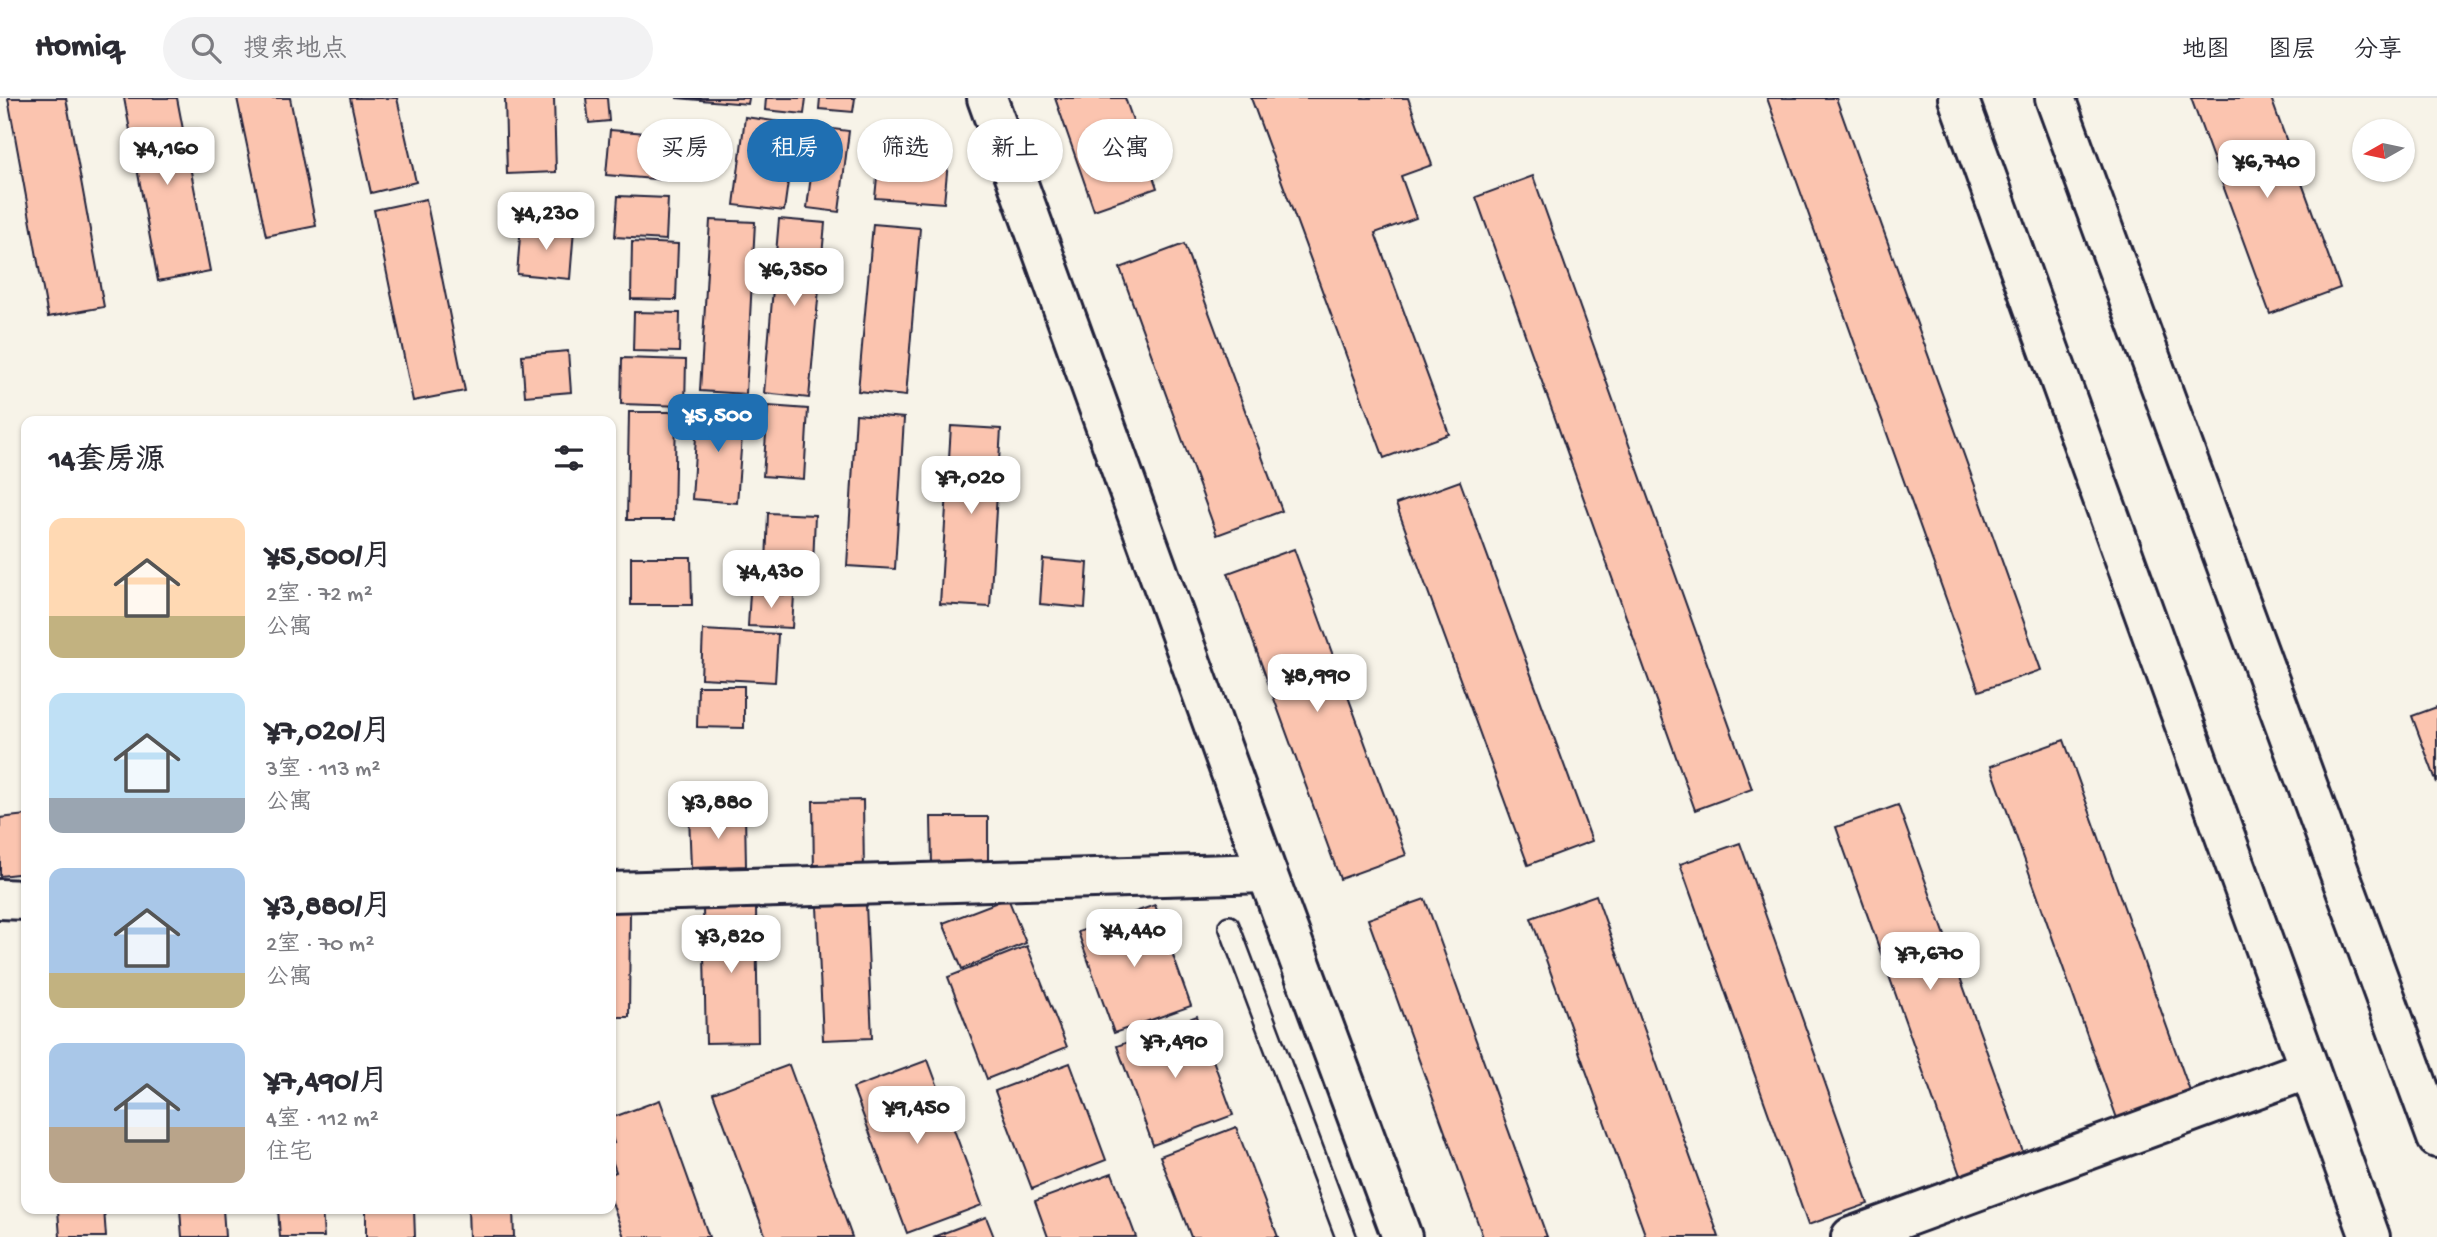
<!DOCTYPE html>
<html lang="zh">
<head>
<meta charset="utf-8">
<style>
  :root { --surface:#fff; --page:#f2f2f3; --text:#2b2b33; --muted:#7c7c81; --line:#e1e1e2; --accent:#1f6fb2 }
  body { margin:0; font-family:"Gochi Hand","LXGW WenKai TC",sans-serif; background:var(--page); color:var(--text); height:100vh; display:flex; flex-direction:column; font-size:26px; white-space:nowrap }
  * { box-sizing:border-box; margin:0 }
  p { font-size:23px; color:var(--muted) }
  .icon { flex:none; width:38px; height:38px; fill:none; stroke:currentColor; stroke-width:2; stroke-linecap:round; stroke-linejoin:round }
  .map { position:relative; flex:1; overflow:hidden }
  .side { position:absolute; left:21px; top:318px; width:595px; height:798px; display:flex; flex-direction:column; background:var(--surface); border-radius:14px; box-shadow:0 2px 5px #0004 }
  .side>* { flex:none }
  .guide { position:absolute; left:637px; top:21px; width:665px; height:63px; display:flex; gap:14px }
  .needle { width:46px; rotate:261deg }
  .tools { position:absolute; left:2352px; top:21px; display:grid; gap:14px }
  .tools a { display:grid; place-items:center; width:63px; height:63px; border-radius:50%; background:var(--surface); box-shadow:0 2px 5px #0004; font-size:35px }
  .price { position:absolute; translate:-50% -60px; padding:0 16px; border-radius:14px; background:#fff; color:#222; font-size:23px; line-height:46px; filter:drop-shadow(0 2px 4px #0008) }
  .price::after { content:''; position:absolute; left:50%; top:42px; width:21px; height:16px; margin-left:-10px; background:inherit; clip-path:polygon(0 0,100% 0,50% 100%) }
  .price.selected { background:var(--accent); color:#fff }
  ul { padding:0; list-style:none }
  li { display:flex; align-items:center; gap:21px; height:175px; padding:0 28px }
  li span { display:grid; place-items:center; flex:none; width:196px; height:140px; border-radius:14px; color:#555 }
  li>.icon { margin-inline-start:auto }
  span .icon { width:84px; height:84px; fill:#fffc; stroke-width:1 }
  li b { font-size:30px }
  h2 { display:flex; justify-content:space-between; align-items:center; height:84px; padding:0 28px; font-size:30px }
  .pill { padding:0 24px; border-radius:32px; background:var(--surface); box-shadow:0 2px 5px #0004; font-size:24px; line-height:63px }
  .pill.selected { background:var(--accent); color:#fff }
  header { display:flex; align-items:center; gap:42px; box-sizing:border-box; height:98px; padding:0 35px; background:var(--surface); border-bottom:2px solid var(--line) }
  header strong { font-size:33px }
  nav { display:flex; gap:38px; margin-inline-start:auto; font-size:24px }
  .search { width:490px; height:63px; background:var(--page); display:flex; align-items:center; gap:18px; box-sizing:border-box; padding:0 24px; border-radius:38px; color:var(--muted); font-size:26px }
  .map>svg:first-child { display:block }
</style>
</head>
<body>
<header>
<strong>Homiq</strong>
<div class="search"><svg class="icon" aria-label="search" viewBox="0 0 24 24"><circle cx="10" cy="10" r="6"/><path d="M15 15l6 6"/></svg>搜索地点</div>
<nav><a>地图</a><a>图层</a><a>分享</a></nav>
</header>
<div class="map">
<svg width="2437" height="1139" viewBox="0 0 2437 1139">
  <rect width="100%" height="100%" fill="#f7f3e8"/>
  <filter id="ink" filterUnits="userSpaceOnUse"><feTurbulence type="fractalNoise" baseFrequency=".0143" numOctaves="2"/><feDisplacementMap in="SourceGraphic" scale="14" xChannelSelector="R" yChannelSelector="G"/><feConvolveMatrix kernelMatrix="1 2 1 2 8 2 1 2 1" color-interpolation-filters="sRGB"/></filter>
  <g filter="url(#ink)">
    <g fill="#fbc4af" stroke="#22223b" stroke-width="2">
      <path d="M 8,0 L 66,0 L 104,209 L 48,219 Z"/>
      <path d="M 124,0 L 177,0 L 210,173 L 158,183 Z"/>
      <path d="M 237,0 L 290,0 L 316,128 L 266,138 Z"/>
      <path d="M 350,0 L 397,0 L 416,84 L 371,95 Z"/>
      <path d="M 505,0 L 554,0 L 556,74 L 507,76 Z"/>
      <path d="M 586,0 L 607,0 L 609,23 L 589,25 Z"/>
      <path d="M 676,0 L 749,0 L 748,6 Z"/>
      <path d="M 766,0 L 806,0 L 804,16 L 765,12 Z"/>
      <path d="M 820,0 L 855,0 L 853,14 L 819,11 Z"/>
      <path d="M 1055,0 L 1125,0 L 1157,90 L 1094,112 Z"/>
      <path d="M 1251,0 L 1408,0 L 1432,67 L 1401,78 L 1416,120 L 1375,135 L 1449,336 L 1384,360 Z"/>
      <path d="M 1767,0 L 1836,0 L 2041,572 L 1979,593 Z"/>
      <path d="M 2191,0 L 2271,0 L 2340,190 L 2270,216 Z"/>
      <path d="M 745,19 L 796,26 L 784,113 L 734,107 Z"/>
      <path d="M 817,29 L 849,33 L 839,114 L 807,110 Z"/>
      <path d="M 610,32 L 670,37 L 666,82 L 606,77 Z"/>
      <path d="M 879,58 L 948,64 L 944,105 L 875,100 Z"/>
      <path d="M 1533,78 L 1752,691 L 1695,712 L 1476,99 Z"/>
      <path d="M 618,98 L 668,100 L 666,142 L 615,139 Z"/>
      <path d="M 426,101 L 465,293 L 413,303 L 374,112 Z"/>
      <path d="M 779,121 L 825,125 L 809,300 L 764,295 Z"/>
      <path d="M 710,122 L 755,124 L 746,296 L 700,293 Z"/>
      <path d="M 521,126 L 574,131 L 570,181 L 517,176 Z"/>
      <path d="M 873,126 L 920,130 L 906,298 L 858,293 Z"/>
      <path d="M 632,144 L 678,146 L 676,202 L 631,201 Z"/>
      <path d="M 1184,146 L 1282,413 L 1217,437 L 1120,170 Z"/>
      <path d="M 634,214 L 680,215 L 679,254 L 633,253 Z"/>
      <path d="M 568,253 L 571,294 L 525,298 L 522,257 Z"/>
      <path d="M 622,260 L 686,262 L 685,308 L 621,306 Z"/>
      <path d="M 698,308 L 744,311 L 737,405 L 692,401 Z"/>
      <path d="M 768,308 L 808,311 L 804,381 L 763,378 Z"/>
      <path d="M 629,314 L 676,314 L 674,422 L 627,422 Z"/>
      <path d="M 856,316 L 904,320 L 895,471 L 847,468 Z"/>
      <path d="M 951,328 L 1001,331 L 990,509 L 940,506 Z"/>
      <path d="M 1460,383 L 1592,743 L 1528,767 L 1396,406 Z"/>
      <path d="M 768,415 L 815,417 L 812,493 L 765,491 Z"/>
      <path d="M 1294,451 L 1406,757 L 1340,781 L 1228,475 Z"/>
      <path d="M 631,459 L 691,459 L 692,507 L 631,507 Z"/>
      <path d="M 1043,461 L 1088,465 L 1085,510 L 1040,506 Z"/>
      <path d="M 750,495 L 794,497 L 792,530 L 748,528 Z"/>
      <path d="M 703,532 L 778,536 L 775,584 L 701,580 Z"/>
      <path d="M 698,588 L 744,588 L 744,630 L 697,629 Z"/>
      <path d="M 2437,609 L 2437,685 L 2412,618 Z"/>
      <path d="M 2064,642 L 2192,999 L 2119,1026 L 1991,668 Z"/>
      <path d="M 863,702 L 864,776 L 814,777 L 813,703 Z"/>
      <path d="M 1898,707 L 2024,1057 L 1961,1080 L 1836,729 Z"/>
      <path d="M 745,716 L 746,768 L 691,770 L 689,717 Z"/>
      <path d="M 26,717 L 26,775 L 0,778 L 0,720 Z"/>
      <path d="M 931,719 L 988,719 L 988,766 L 932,766 Z"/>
      <path d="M 1740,745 L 1868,1106 L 1808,1127 L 1680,766 Z"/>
      <path d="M 1596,797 L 1719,1139 L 1646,1139 L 1531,820 Z"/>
      <path d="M 1008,800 L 1026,845 L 962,871 L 943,825 Z"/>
      <path d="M 1425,801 L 1547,1139 L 1483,1139 L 1368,821 Z"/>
      <path d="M 866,806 L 872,940 L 823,942 L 817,808 Z"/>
      <path d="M 1155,807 L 1191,908 L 1114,935 L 1078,834 Z"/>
      <path d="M 756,810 L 758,944 L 706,945 L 703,811 Z"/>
      <path d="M 611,814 L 630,814 L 629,919 L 611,919 Z"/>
      <path d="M 1027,848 L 1067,949 L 987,981 L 948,879 Z"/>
      <path d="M 1197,918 L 1233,1017 L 1153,1047 L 1117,948 Z"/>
      <path d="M 928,962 L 982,1107 L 907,1135 L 853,990 Z"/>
      <path d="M 1070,965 L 1106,1062 L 1032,1091 L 995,993 Z"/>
      <path d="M 789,967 L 852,1139 L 766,1139 L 713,995 Z"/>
      <path d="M 660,1002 L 709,1139 L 624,1139 L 611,1101 L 611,1076 L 616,1074 L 611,1059 L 611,1046 L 614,1045 L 611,1036 L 611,1020 Z"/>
      <path d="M 1236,1029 L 1278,1139 L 1191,1139 L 1160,1058 Z"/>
      <path d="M 1112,1075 L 1136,1139 L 1048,1139 L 1035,1103 Z"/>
      <path d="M 104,1111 L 106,1139 L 60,1139 L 58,1112 Z"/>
      <path d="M 180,1111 L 223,1111 L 225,1139 L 182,1139 Z"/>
      <path d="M 278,1111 L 322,1111 L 324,1139 L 280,1139 Z"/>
      <path d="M 366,1111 L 414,1111 L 415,1139 L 366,1139 Z"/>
      <path d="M 468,1111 L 513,1111 L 514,1139 L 469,1139 Z"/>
      <path d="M 986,1119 L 994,1139 L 933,1139 Z"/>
    </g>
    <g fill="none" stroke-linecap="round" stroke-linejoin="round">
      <defs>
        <path id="lane" d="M 1229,828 L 1346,1139"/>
        <g id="street">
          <path d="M 987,0 L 1267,775 L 1402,1139"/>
          <path d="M 611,794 L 1267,775"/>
          <path d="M 0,801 L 26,802"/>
          <path d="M 1851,1139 L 2309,971"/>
        </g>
        <g id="secondary">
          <path d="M 1958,0 L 2370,1139"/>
          <path d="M 2055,0 L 2437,1040"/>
        </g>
      </defs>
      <use href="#lane" stroke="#22223b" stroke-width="24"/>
      <use href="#street" stroke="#22223b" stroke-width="44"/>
      <use href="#secondary" stroke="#22223b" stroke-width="44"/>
      <use href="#lane" stroke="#f7f3e8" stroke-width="19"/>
      <use href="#street" stroke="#f7f3e8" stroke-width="38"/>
      <use href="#secondary" stroke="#f7f3e8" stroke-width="38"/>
    </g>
  </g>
</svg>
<div class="tools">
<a><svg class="needle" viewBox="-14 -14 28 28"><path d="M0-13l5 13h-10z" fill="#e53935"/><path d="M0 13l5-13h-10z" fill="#7c7c81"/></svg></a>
</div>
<b class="price" style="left:167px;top:89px">¥4,160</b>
<b class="price" style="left:2267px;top:102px">¥6,740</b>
<b class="price" style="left:546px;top:154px">¥4,230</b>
<b class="price" style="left:794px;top:210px">¥6,350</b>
<b class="price selected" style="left:718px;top:356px">¥5,500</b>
<b class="price" style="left:971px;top:418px">¥7,020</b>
<b class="price" style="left:771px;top:512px">¥4,430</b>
<b class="price" style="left:1317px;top:616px">¥8,990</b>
<b class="price" style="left:718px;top:743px">¥3,880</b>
<b class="price" style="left:1134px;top:871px">¥4,440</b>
<b class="price" style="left:731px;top:877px">¥3,820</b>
<b class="price" style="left:1930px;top:894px">¥7,670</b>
<b class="price" style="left:1175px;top:982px">¥7,490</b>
<b class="price" style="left:917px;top:1048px">¥9,450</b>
<div class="guide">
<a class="pill">买房</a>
<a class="pill selected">租房</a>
<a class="pill">筛选</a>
<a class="pill">新上</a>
<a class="pill">公寓</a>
</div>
<section class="side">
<h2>14套房源<svg class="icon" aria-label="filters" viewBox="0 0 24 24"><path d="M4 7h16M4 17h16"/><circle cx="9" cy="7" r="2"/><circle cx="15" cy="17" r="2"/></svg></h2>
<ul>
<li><span style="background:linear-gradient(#ffd9b3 70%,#c2b280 0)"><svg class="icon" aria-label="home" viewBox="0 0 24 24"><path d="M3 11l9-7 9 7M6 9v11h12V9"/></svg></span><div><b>¥5,500/月</b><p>2室 · 72 m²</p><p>公寓</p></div></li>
<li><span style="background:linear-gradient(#bfe0f5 75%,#9aa5b1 0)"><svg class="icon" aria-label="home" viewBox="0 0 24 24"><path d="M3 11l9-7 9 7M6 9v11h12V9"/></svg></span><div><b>¥7,020/月</b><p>3室 · 113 m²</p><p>公寓</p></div></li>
<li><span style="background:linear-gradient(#a9c7e8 75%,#c2b280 0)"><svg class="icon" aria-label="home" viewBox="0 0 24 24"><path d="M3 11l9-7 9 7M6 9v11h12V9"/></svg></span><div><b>¥3,880/月</b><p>2室 · 70 m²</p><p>公寓</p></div></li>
<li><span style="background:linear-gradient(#a9c7e8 60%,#b9a48a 0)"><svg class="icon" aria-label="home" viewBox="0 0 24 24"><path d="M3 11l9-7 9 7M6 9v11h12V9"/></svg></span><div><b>¥7,490/月</b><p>4室 · 112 m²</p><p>住宅</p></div></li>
</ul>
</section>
</div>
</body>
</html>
